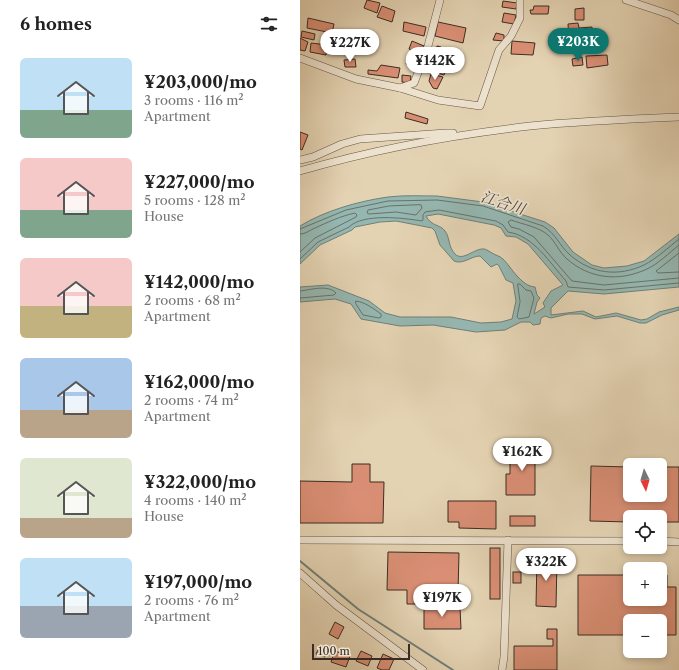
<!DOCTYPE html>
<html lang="en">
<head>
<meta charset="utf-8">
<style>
  :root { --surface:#fff; --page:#f6f6f6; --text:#222; --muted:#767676; --accent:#0f766e }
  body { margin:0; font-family:"Libre Caslon Text","Noto Serif JP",serif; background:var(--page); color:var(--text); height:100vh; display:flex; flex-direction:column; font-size:15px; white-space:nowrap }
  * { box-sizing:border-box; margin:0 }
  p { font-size:13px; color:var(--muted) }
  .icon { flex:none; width:22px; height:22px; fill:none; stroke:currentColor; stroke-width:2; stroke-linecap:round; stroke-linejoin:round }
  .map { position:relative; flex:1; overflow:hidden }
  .side { display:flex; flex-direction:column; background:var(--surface); width:300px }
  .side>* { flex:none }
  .needle { width:26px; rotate:175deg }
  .controls { position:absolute; left:323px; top:458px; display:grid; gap:8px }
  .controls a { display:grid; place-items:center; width:44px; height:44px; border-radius:6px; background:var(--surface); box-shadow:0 2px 6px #0003; font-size:20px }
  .scale { position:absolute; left:12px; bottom:10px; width:98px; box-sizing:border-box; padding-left:4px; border:2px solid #3b2c23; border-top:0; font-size:11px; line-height:14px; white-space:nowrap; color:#3b2c23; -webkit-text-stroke:3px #ede2ce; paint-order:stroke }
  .price { position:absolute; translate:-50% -34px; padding:0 9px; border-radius:14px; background:#fff; color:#222; font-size:13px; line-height:26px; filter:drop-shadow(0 1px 2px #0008) }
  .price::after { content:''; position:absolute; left:50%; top:24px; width:12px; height:9px; margin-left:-6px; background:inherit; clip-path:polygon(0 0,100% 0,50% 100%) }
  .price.current { background:var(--accent); color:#fff }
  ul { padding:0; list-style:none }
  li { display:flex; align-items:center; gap:12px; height:100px; padding:0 20px }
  li span { display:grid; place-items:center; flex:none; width:112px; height:80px; border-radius:6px; color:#555 }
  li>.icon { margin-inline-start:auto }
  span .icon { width:48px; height:48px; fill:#fffc; stroke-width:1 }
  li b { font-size:17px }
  h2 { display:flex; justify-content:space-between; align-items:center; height:48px; padding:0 20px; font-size:17px }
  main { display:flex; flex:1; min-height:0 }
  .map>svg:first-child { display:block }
</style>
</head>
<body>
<main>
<section class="side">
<h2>6 homes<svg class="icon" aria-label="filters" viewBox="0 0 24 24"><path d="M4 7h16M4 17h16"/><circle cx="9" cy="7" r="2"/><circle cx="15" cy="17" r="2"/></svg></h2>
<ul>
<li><span style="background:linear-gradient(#bfe0f5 65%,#7fa58c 0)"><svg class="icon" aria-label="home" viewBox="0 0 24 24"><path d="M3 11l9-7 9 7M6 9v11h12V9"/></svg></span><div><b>¥203,000/mo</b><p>3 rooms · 116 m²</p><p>Apartment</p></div></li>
<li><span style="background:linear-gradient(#f6c9c9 65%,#7fa58c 0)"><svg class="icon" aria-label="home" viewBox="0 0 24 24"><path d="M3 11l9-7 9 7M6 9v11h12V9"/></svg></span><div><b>¥227,000/mo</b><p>5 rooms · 128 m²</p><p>House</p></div></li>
<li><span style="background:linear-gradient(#f6c9c9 60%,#c2b280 0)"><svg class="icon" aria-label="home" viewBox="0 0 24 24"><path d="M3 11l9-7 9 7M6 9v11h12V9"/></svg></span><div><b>¥142,000/mo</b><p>2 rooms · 68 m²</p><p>Apartment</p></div></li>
<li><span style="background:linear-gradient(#a9c7e8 65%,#b9a48a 0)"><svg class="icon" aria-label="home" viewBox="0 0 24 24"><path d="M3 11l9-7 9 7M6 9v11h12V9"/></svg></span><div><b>¥162,000/mo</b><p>2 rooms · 74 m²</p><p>Apartment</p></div></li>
<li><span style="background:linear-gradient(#dfe7d0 75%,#b9a48a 0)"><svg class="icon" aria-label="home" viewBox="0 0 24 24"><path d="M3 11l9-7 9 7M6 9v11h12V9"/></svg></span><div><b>¥322,000/mo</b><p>4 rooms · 140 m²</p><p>House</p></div></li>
<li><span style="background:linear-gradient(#bfe0f5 60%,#9aa5b1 0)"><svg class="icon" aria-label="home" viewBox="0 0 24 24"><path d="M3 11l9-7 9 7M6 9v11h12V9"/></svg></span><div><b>¥197,000/mo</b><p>2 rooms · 76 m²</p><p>Apartment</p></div></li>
</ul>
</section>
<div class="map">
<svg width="379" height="670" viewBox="0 0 379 670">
  <rect width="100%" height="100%" fill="#e4d3b3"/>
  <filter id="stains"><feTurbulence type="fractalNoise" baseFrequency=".005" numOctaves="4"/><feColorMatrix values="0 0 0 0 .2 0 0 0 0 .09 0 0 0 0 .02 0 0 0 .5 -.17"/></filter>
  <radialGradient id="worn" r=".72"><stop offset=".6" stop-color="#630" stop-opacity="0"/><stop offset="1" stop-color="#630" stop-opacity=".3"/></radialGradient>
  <path fill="#95b7b1" stroke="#717f78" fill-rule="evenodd" d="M 137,196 L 183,202 L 245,222 L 254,228 L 273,252 L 292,265 L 304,268 L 327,266 L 344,261 L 379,234 L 379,287 L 304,294 L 268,291 L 251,308 L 251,315 L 283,311 L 296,317 L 316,313 L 341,320 L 347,319 L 359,312 L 379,307 L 379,310 L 362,315 L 346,323 L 340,323 L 317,316 L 295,319 L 282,314 L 268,314 L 251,318 L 245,316 L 241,318 L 240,324 L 233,325 L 230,322 L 221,322 L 205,330 L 176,332 L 133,325 L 100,326 L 61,319 L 51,304 L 35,299 L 0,302 L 0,287 L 28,285 L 69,301 L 85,313 L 100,317 L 151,317 L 181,323 L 201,322 L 212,319 L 216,301 L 213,283 L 206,280 L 199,266 L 197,264 L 191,267 L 180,256 C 171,256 163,265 154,261 L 140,245 L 135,231 L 132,228 L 96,221 L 80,222 L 55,227 L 52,230 L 20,245 L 0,264 L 0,226 C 24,211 59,201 88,197 C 104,195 121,196 137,196 ZM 138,214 L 194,225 L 201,228 L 206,236 L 216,237 L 228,244 L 263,285 L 251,291 L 243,303 L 245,307 L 234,314 L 237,302 L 240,298 L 237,295 L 235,287 C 221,286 212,268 203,259 C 200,256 195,255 192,253 C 190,252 186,249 184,249 C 174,248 163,262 155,254 C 148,247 150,237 145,231 C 140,224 132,227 126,216 Z"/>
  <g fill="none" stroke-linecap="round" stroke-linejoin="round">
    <g stroke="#68726a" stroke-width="1">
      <path d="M 121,205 L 122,208 L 116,215 L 96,212 L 69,214 L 67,213 L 68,210 L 89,206 Z"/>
      <path d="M 0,229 L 46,210 L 88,201 L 137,200 L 183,206 L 243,226 C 256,234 259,245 270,255 C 292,274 318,277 344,265 C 356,259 369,247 379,239"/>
      <path d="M 0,234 C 6,234 10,230 15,228 C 28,222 41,216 55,213 L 57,215 L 56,217 L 15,238 L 0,252"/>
      <path d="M 379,245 C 369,253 358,264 347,269 C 319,282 290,279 267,259 C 259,252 255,241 248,235 C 239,227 222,224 211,220 L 208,222 L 211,227 L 219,229 L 234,237 L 272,281 L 304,285 L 379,278"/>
      <path d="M 379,253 L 356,271 L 358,273 L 379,272"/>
      <path d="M 0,259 L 18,242 L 49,227 C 63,213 104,218 122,221 L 123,220 L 123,215 L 125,212 L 139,210 L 196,221 L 203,225 L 208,232 C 234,236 249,262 266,281 L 268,287 L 304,290 L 379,283"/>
      <path d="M 218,284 L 220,284 L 226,290 L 231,291 L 234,298 L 229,317 L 219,319 L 217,317 L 220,302 Z"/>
      <path d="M 0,291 C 11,290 27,284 36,293 L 34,295 L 0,298"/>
      <path d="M 56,301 C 65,302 74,309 81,314 L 81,317 L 79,318 L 63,315 L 56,304 Z"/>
    </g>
    <path stroke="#717f78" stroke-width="2" d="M 0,561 L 58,609 L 153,670"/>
  </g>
  <g fill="#da8f75" stroke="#3b2c23">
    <path d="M 67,0 L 80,3 L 77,13 L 64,8 Z"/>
    <path d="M 203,1 L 217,3 L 216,9 L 202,7 Z"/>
    <path d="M 82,6 L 95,11 L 92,22 L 77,17 Z"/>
    <path d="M 234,6 L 249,6 L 248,14 L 231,14 L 230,10 L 233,10 Z"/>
    <path d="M 284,8 L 284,20 L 275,20 L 275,9 Z"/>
    <path d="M 204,13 L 216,15 L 214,24 L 202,22 Z"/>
    <path d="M 8,18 L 34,24 L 32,33 L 7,28 Z"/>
    <path d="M 104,22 L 126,27 L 124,36 L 103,31 Z"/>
    <path d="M 138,22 L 166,28 L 163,43 L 135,36 Z"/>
    <path d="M 278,23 L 279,28 L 292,27 L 293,37 L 281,41 L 269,40 L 268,24 Z"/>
    <path d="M 2,31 L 15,34 L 14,40 L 1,37 Z"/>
    <path d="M 196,33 L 204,35 L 204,41 L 193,40 Z"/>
    <path d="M 47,34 L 52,34 L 53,48 L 35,50 L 35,40 L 47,40 Z"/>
    <path d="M 0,38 L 8,42 L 5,51 L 0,50 Z"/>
    <path d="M 112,41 L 124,46 L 120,54 L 109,49 Z"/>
    <path d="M 212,41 L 235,43 L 233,55 L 211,54 Z"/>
    <path d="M 11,43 L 27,45 L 26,55 L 10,52 Z"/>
    <path d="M 137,46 L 141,47 L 138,58 L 129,56 L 130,49 L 136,50 Z"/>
    <path d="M 143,50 L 152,53 L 150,61 L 140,59 Z"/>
    <path d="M 307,55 L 308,65 L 287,68 L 286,56 Z"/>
    <path d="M 282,57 L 283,65 L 273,66 L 272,59 Z"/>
    <path d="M 108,58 L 118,60 L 116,67 L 106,64 Z"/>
    <path d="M 55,59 L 56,67 L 45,67 L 44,60 Z"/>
    <path d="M 125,61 L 134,65 L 132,72 L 122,69 Z"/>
    <path d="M 81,65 L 100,68 L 98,78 L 68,74 L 68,70 L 77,71 Z"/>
    <path d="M 137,65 L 147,68 L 144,75 L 134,72 Z"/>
    <path d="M 131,74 L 143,77 L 137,89 L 133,88 L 129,81 Z"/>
    <path d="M 102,75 L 111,76 L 110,83 L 102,82 Z"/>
    <path d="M 106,112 L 128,119 L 127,124 L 105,118 Z"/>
    <path d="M 0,132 L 8,135 L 2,150 L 0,149 Z"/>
    <path d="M 217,444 L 224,444 L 224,448 L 235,448 L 235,495 L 206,495 L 206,474 L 210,474 L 210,448 L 217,448 Z"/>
    <path d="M 52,464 L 70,464 L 70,482 L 84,482 L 83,523 L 0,523 L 0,481 L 52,482 Z"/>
    <path d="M 291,466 L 330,467 L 330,495 L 360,495 L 360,467 L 379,467 L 379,522 L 360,522 L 360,517 L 330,517 L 330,522 L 290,521 Z"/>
    <path d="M 148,501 L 196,501 L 196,529 L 159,528 L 159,522 L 148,522 Z"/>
    <rect x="210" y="516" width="25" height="10"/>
    <rect x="190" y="548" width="10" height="51"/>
    <path d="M 88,552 L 159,553 L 158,592 L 129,592 L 129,604 L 107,604 L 107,590 L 87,590 Z"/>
    <path d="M 237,558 L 257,559 L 256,607 L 236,606 Z"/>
    <rect x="213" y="572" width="8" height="11"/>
    <path d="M 278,575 L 330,575 L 330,599 L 360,599 L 360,575 L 367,575 L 367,587 L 376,587 L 376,635 L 360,635 L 360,621 L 330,621 L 330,635 L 278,635 Z"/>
    <path d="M 124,607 L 160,608 L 161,629 L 124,629 Z"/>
    <path d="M 35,622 L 44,627 L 38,639 L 29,634 Z"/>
    <path d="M 247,629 L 257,629 L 257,670 L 214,670 L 214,646 L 253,646 L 253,639 L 247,639 Z"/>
    <path d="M 19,648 L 27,651 L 25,657 L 16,654 Z"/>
    <path d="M 35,651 L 50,656 L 46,667 L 31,662 Z"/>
    <path d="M 61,651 L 72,656 L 68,666 L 56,661 Z"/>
    <path d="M 83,654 L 94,659 L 89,670 L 82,670 L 77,668 Z"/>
  </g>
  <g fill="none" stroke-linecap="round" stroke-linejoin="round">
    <defs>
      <g id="minor">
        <path d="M 326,0 L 371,15 L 379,20"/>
        <path d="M 0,58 L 56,79 L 100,88 L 138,100 L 180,106 L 199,50 L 211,36 L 220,18 L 220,0"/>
        <path d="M 100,88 L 114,83 L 128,46 L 140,0"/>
        <path d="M 0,160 L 13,157 L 42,144 L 60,139 L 146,133 L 153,133"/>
        <path d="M 0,171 C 75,149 152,135 230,126 C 279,121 329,119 379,117"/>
        <path d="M 0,540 L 330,541"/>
        <path d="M 360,541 L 379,542"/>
        <path d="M 0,573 L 36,605 L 123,670"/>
        <path d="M 202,670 L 204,657 L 208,540"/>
      </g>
    </defs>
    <use href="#minor" stroke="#655647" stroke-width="8"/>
    <use href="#minor" stroke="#ede2ce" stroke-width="7"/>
  </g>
  <g text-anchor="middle" stroke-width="3.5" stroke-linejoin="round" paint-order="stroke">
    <g font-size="15" font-style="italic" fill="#4d483f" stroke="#ede2ce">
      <text transform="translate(203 203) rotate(18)" y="5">江合川</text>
    </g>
  </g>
  <rect width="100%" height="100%" filter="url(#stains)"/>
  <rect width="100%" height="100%" fill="url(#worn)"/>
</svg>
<div class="controls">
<a><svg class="needle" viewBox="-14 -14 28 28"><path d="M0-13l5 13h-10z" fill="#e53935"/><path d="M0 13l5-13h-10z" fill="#767676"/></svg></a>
<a><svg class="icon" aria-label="locate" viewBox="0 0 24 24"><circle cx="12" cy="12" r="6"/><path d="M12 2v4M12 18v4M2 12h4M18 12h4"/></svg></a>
<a>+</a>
<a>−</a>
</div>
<div class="scale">100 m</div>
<b class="price current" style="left:278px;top:62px">¥203K</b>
<b class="price" style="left:50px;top:63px">¥227K</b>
<b class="price" style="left:135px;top:81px">¥142K</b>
<b class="price" style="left:222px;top:472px">¥162K</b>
<b class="price" style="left:246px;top:582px">¥322K</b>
<b class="price" style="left:142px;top:618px">¥197K</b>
</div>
</main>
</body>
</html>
